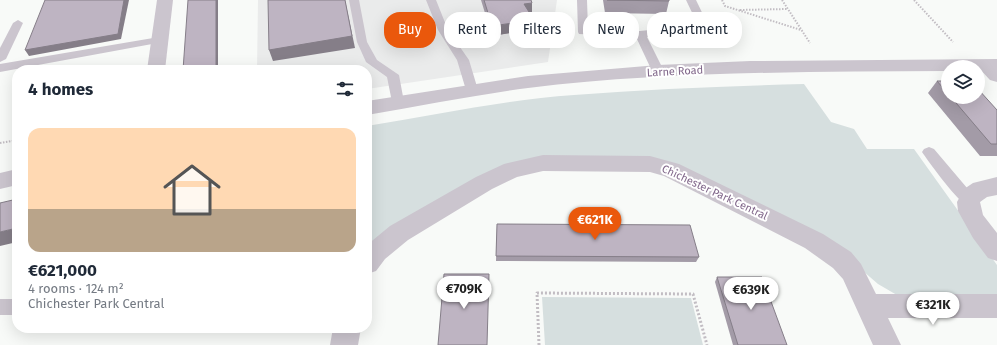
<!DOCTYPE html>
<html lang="en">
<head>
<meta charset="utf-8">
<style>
  :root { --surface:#fff; --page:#f6f6f7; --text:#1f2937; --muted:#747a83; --accent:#ea580c }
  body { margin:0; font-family:"Fira Sans",sans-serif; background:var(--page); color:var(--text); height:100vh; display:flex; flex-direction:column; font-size:15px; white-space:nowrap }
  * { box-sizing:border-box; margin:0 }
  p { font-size:13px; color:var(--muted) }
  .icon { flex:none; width:22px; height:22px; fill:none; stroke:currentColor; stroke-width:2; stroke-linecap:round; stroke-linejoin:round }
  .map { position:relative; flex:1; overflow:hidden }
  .sheet { position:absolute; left:12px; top:65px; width:360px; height:268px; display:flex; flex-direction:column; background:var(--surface); border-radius:16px; box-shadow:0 4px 16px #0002 }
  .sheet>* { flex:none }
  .hud { position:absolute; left:384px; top:12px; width:380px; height:36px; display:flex; gap:8px }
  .fabs { position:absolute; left:941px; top:60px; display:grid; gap:8px }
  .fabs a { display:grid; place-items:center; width:44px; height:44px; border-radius:50%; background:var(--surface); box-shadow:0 4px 16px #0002; font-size:20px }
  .price { position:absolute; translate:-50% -34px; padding:0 9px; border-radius:14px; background:#fff; color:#222; font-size:13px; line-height:26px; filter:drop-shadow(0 1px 2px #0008) }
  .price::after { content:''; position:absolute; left:50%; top:24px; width:12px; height:9px; margin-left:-6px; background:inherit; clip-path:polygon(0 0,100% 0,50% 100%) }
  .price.selected { background:var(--accent); color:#fff }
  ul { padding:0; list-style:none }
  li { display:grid; align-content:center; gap:8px; height:212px; padding:0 16px }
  li span { display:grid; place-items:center; height:124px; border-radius:12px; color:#555 }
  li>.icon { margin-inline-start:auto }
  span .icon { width:72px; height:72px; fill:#fffc; stroke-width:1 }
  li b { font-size:17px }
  h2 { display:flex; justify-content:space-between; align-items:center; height:48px; padding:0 16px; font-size:17px }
  .chip { padding:0 14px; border-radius:16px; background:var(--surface); box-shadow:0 4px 16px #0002; font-size:14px; line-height:36px }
  .chip.selected { background:var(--accent); color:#fff }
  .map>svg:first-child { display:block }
</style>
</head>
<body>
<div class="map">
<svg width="997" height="345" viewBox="0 0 997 345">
  <rect width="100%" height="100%" fill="#f8faf8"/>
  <path fill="#eaebeb" d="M 258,0 L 557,0 L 548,62 L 367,89 L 367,70 L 257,70 Z"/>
  <g fill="#d6dfdf">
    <path d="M 804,84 L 831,122 L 854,129 L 867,149 L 914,149 L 997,265 L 997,302 L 902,298 L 878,284 L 863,271 L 674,168 L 546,156 L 367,256 L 367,126 C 435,115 504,100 574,95 C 650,89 727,86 804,84 Z"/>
    <path d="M 542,297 L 691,298 L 703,345 L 545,345 Z"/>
  </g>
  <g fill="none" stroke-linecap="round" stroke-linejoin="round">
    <g stroke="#c2bdc3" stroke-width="2" stroke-dasharray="1.5 1.5" stroke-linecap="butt">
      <path d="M 722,0 L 725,6 L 801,30"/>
      <path d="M 782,0 L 810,43"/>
      <path d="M 914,0 L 953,42"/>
      <path d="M 740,10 L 787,9"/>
      <path d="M 0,143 L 17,140"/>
    </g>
    <path stroke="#c2bdc3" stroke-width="3" stroke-dasharray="2 2" stroke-linecap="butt" d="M 539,345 L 537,293 L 693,294 L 707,345"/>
    <g fill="#cbc5ce" fill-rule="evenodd">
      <path d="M 349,0 L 359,0 L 367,42 L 377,60 L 399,75 L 404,102 L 402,105 L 394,105 L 392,102 L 387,77 L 366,62 L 357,42 Z"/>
      <path d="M 426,0 L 436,0 L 448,30 L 469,60 L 478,90 L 476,93 L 468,93 L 466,90 L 457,60 L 438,30 Z"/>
      <path d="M 577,0 L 587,0 L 588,29 L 640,31 L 698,25 L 686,0 L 696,0 L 709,27 L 704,30 L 647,37 L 664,71 L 658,75 L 652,71 L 636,37 L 579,34 L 578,32 Z"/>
      <path d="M 18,20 L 23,23 L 6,59 L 0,62 L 0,48 L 13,23 Z"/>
      <path d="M 159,37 L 163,38 L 164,40 L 163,42 L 0,72 L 0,64 Z"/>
      <path d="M 345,66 L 356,67 L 358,70 L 339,70 Z"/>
      <path d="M 929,147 L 934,149 L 973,195 L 975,199 L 973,203 C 970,204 967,205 964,203 C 956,199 928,161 922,152 L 924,149 Z"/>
      <rect x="0" y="299" width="17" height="16"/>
    </g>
    <g fill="#cbc5ce" fill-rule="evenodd">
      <path d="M 157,0 L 173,0 L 165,70 L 147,70 Z"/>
      <path d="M 986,60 L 992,62 L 997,66 L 997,82 L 990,80 L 977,66 L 980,62 Z"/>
      <path d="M 543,155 L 650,156 L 679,164 L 823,234 L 851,252 L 861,264 L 876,294 L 997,294 L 997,318 L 888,318 L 901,345 L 873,345 L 843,279 L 833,268 L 805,248 L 664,176 L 650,172 L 543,171 L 517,177 L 492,189 L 408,240 L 385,259 L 376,271 L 367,274 L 367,245 L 390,226 L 476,177 L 504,164 Z"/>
      <path d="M 997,177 L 997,195 L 987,197 L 980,202 L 983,215 L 997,233 L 997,261 L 988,258 L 973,238 L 958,211 L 957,202 L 964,189 L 973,183 Z"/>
      <path d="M 333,328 L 361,328 L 358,345 L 330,345 Z"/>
    </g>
    <g fill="#cbc5ce" fill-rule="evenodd">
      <path d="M 997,59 L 997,71 L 978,71 L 978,67 L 948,67 L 948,71 C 808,72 667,71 528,88 C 474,95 421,106 367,115 L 367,101 L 528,76 L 658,65 L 750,61 Z"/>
      <path d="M 17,169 L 17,185 L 0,189 L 0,173 Z"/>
    </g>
  </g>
  <g fill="#a39ba7">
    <path d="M 481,0 L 531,0 L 532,12 L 530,13 L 534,20 L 533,29 L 492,36 Z"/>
    <path d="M 603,0 L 669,0 L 669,1 L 666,14 L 605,13 Z"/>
    <path d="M 937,81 L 948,81 L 948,97 L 978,97 L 997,110 L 997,156 L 980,156 L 928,93 Z"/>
    <path d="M 497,224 L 699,257 L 696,262 L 496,261 Z"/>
    <path d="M 717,277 L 787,345 L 733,345 L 715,282 Z"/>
  </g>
  <g fill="#857e88">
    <path d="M 124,0 L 129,0 L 121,39 L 29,56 L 25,50 Z"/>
    <path d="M 216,0 L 218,0 L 218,70 L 211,70 Z"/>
    <path d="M 345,0 L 355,48 L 273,61 L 269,50 Z"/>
    <path d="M 532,3 L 532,12 L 524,14 L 524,4 Z"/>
    <path d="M 534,20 L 533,29 L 492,36 L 492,26 Z"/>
    <path d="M 17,228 L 17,242 L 0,246 L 0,232 Z"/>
  </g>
  <g fill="#beb4c2" stroke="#857e88">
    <path d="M 45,0 L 124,0 L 118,34 L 25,50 Z"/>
    <path d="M 188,0 L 216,0 L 216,69 L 211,70 L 183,70 Z"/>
    <path d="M 268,0 L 345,0 L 352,36 L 269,50 Z"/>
    <path d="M 484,0 L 531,0 L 532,3 L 524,4 L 534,20 L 492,26 Z"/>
    <path d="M 607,0 L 669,0 L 669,1 Z"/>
    <path d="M 937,81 L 948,81 L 948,94 Z"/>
    <path d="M 978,89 L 997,110 L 997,144 L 991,144 L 951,97 L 978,97 Z"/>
    <path d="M 17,199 L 17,228 L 0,232 L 0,203 Z"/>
    <path d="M 497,224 L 690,225 L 699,257 L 496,256 Z"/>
    <path d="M 444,274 L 489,274 L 487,345 L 438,345 Z"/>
    <path d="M 717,277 L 762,277 L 787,345 L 738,345 Z"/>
  </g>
  <g text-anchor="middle" stroke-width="4" stroke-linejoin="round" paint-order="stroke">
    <g font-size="11" fill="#81678a" stroke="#fff">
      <text transform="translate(675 71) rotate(-3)" y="4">Larne Road</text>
      <text transform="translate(715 192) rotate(25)" y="4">Chichester Park Central</text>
    </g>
  </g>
</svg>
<div class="fabs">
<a><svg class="icon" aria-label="layers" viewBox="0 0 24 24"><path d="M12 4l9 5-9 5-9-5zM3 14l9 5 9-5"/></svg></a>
</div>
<b class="price selected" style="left:595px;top:241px">€621K</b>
<b class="price" style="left:464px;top:310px">€709K</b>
<b class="price" style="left:751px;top:311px">€639K</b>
<b class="price" style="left:933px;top:326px">€321K</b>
<div class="hud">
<a class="chip selected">Buy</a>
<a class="chip">Rent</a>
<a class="chip">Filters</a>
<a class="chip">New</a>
<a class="chip">Apartment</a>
</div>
<section class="sheet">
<h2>4 homes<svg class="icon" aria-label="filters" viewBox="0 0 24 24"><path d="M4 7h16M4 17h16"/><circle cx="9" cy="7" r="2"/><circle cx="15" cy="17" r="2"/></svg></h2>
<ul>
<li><span style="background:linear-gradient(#ffd9b3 65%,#b9a48a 0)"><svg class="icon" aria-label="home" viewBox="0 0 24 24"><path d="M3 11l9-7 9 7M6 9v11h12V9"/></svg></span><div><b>€621,000</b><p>4 rooms · 124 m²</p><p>Chichester Park Central</p></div></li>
</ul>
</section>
</div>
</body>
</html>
